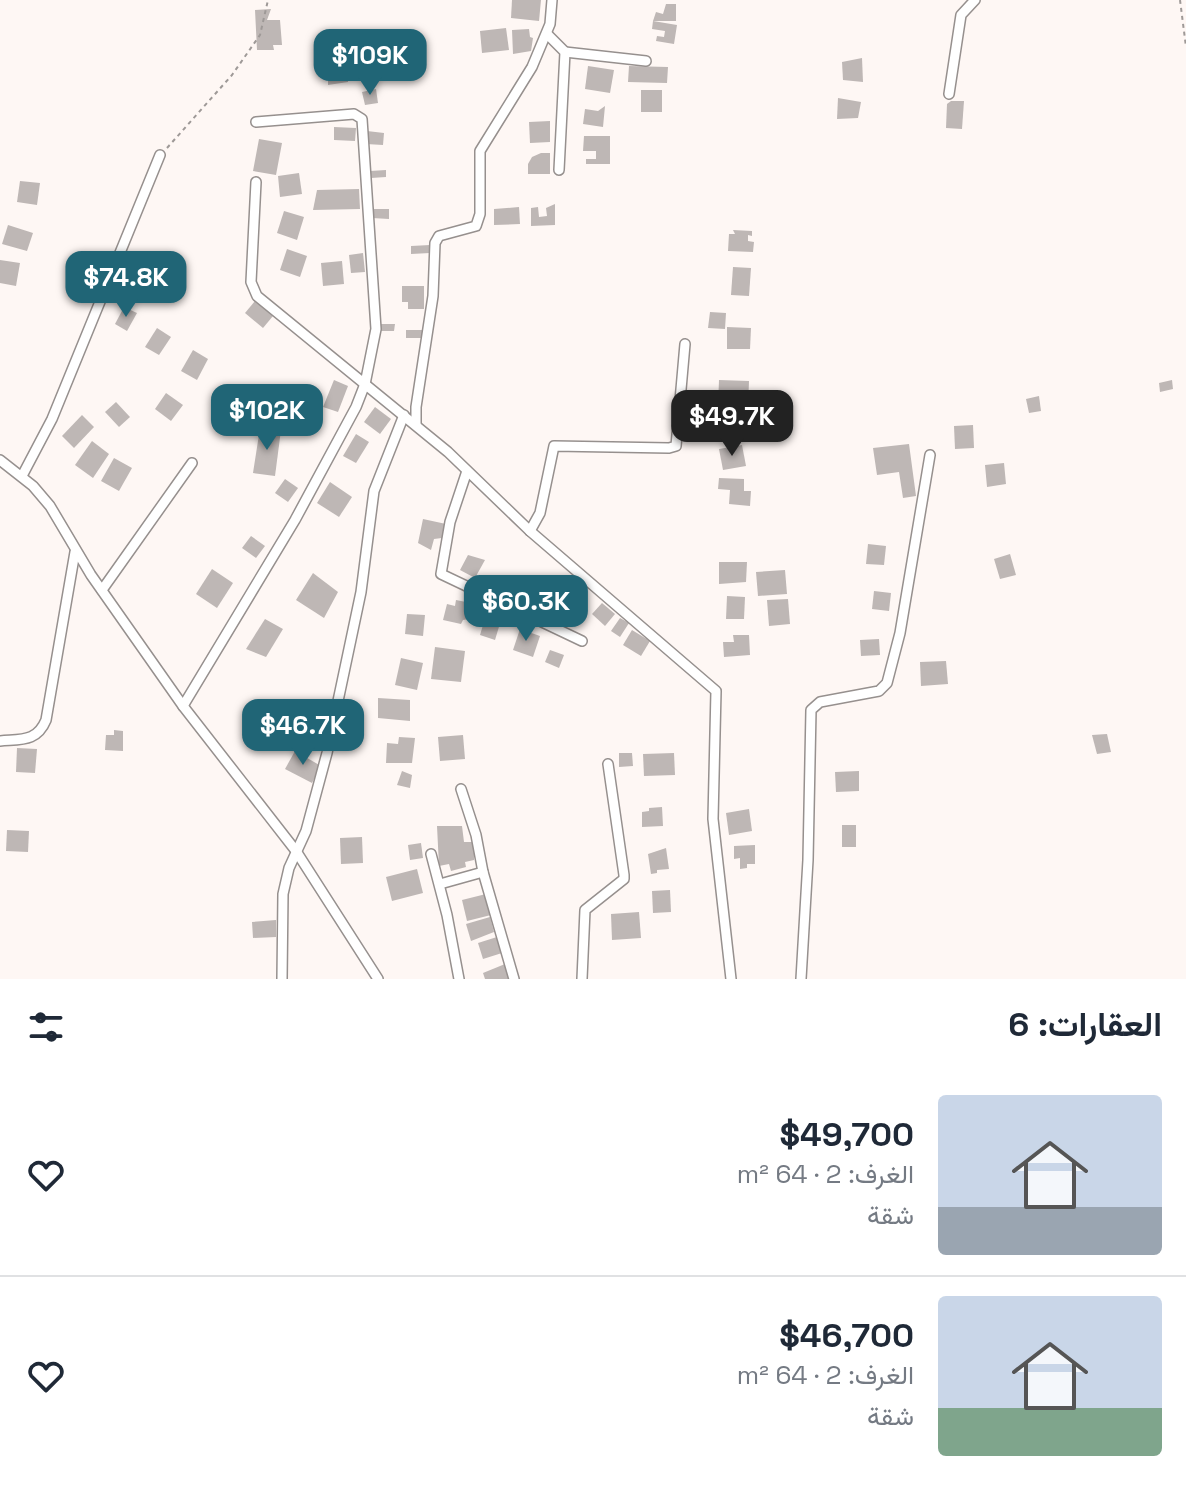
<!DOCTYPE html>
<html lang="ar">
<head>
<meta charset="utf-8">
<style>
  :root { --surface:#fff; --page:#f2f2f3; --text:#1f2937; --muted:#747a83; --line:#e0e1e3; --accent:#206576 }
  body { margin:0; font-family:"Space Grotesk",Vazirmatn,sans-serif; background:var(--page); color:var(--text); direction:rtl; height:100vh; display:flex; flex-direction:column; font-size:30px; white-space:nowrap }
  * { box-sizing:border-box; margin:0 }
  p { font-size:26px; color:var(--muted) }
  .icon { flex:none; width:44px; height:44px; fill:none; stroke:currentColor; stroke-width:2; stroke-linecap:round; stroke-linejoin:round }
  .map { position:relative; height:979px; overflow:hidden; direction:ltr }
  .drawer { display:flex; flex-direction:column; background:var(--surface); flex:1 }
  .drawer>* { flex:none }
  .price { position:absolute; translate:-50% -68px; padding:0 18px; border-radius:16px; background:var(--accent); color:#fff; font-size:26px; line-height:52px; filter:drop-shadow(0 2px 4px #0008) }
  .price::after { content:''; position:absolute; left:50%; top:48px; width:24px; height:18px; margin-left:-12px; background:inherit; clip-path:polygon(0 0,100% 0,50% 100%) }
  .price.current { background:#222; color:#fff }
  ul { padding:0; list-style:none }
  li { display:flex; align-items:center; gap:24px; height:200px; padding:0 24px }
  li+li { border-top:2px solid var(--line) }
  li span { display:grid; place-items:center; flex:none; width:224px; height:160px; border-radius:8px; color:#555 }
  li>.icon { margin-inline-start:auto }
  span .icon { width:96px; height:96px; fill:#fffc; stroke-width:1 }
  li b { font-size:34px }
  h2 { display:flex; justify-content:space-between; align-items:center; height:96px; padding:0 24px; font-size:34px }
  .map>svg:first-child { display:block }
</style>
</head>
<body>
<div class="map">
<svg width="1186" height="979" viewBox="0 0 1186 979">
  <rect width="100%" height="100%" fill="#fef7f4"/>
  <g fill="#beb7b5">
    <path d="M 512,0 L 541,0 L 539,21 L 511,18 Z"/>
    <path d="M 666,4 L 676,4 L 676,21 L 653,21 L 656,12 L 663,14 Z"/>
    <path d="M 271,9 L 267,20 L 280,20 L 282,45 L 273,45 L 274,50 L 257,50 L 255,10 Z"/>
    <path d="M 653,21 L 677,25 L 674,44 L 656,41 L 657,36 L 664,37 L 665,31 L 652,29 Z"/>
    <path d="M 506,28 L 509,50 L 482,53 L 480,31 Z"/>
    <path d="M 529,29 L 530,37 L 533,38 L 531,51 L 513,54 L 512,30 Z"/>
    <path d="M 344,31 L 347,50 L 329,52 L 327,37 L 337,40 L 336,32 Z"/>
    <path d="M 862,58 L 863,82 L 843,80 L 842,62 Z"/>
    <path d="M 328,60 L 338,60 L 339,69 L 349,69 L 348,82 L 328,85 Z"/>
    <path d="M 588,66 L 614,70 L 610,93 L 585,89 Z"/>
    <path d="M 629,66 L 668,67 L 667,83 L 628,82 Z"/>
    <path d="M 376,89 L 378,103 L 365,105 L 362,92 Z"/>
    <rect x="641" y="90" width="21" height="22"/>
    <path d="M 838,98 L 861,102 L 858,118 L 837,119 Z"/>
    <path d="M 951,101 L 964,101 L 962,129 L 946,128 L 947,104 Z"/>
    <path d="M 605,106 L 603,127 L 583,124 L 585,109 L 598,111 Z"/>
    <path d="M 550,121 L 550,142 L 530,143 L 529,122 Z"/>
    <path d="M 334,127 L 356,128 L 355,141 L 334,140 Z"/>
    <path d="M 367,131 L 384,133 L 383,145 L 366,144 Z"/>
    <path d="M 584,136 L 610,136 L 610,164 L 586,164 L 586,159 L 596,159 L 596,151 L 583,151 Z"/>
    <path d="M 259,139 L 282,143 L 276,175 L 253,171 Z"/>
    <path d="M 541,153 L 550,153 L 550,174 L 528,174 L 528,164 L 532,157 Z"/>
    <path d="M 386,170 L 386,177 L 371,178 L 370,171 Z"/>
    <path d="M 299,173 L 302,194 L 280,197 L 278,176 Z"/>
    <path d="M 20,181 L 40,183 L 37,205 L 17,202 Z"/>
    <path d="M 359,189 L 360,209 L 313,210 L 317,190 Z"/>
    <path d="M 555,204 L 555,225 L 531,226 L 531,208 L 538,207 L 539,217 L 547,216 L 546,208 Z"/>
    <path d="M 519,207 L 520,224 L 494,225 L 494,209 Z"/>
    <path d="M 373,209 L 389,209 L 389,219 L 372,218 Z"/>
    <path d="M 284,211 L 304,217 L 297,240 L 277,233 Z"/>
    <path d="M 8,225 L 33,233 L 27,251 L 2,244 Z"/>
    <path d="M 733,230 L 752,231 L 752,236 L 748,235 L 748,241 L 754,242 L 753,252 L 728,251 L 729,234 L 735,234 Z"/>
    <path d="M 430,245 L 430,253 L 411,254 L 411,246 Z"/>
    <path d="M 287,249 L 307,256 L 300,277 L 280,270 Z"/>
    <path d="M 363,253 L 365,272 L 351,273 L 349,255 Z"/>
    <path d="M 0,260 L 20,263 L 16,286 L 0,283 Z"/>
    <path d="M 342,261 L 344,284 L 323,286 L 321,263 Z"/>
    <path d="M 733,267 L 751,268 L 749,296 L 731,295 Z"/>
    <path d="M 402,286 L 424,286 L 424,309 L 408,309 L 408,302 L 402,302 Z"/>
    <path d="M 255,301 L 273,316 L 263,328 L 245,313 Z"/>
    <path d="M 124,307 L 137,313 L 127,331 L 115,324 Z"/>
    <path d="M 710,312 L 726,313 L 725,329 L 708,328 Z"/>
    <path d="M 380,324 L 395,324 L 394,331 L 380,331 Z"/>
    <path d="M 727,327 L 751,328 L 750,349 L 727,349 Z"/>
    <path d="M 157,328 L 171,337 L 159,355 L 145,347 Z"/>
    <rect x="406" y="330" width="16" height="8"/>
    <path d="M 193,350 L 208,359 L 197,380 L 181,371 Z"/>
    <path d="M 334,380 L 348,386 L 338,412 L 323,407 Z"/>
    <path d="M 719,380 L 749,381 L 748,407 L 718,406 Z"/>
    <path d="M 1172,380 L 1173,389 L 1160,392 L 1159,383 Z"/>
    <path d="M 166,393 L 183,405 L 171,421 L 155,409 Z"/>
    <path d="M 1039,396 L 1041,411 L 1029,413 L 1026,399 Z"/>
    <path d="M 116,402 L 130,417 L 119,427 L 105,412 Z"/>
    <path d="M 375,407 L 391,419 L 380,434 L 364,422 Z"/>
    <path d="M 82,415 L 94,427 L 74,448 L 62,436 Z"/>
    <path d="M 973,425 L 974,448 L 955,449 L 954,426 Z"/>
    <path d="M 260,428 L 281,430 L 275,476 L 253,473 Z"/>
    <path d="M 356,434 L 369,442 L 356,463 L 343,456 Z"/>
    <path d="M 92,441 L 109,454 L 93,478 L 75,465 Z"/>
    <path d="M 909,444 L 916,496 L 903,498 L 899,472 L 877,475 L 873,448 Z"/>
    <path d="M 742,445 L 746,466 L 723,470 L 719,449 Z"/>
    <path d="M 114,458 L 132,468 L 119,491 L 101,481 Z"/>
    <path d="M 1004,463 L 1006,484 L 987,487 L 985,465 Z"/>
    <path d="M 719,478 L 744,479 L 744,491 L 751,491 L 750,506 L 729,504 L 730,490 L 718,489 Z"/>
    <path d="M 285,479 L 298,488 L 288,502 L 275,493 Z"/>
    <path d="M 330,482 L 352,497 L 339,517 L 317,503 Z"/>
    <path d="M 423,519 L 446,524 L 442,538 L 434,539 L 431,550 L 418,543 Z"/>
    <path d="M 251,536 L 265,546 L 256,558 L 242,548 Z"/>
    <path d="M 868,544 L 886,546 L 884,565 L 866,564 Z"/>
    <path d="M 1010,554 L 1016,575 L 1000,579 L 994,559 Z"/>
    <path d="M 468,555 L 485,560 L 475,578 L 460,570 Z"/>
    <path d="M 719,562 L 747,562 L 746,582 L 719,584 Z"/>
    <path d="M 212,569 L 233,583 L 217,608 L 196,594 Z"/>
    <path d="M 785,570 L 787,594 L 758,596 L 756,572 Z"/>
    <path d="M 313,573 L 338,592 L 324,618 L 296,600 Z"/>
    <path d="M 577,577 L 588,587 L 561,614 L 551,603 Z"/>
    <path d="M 874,591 L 891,593 L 889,611 L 872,609 Z"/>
    <path d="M 727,596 L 745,597 L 744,619 L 726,619 Z"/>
    <path d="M 788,599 L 790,624 L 769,626 L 767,600 Z"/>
    <path d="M 456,600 L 471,603 L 469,619 L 463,620 L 461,624 L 443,620 L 447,604 L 455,606 Z"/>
    <path d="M 602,603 L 615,614 L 605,626 L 592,614 Z"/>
    <path d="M 407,614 L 425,615 L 423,636 L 405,634 Z"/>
    <path d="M 486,615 L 501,620 L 495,640 L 480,635 Z"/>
    <path d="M 620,618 L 629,623 L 620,637 L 611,631 Z"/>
    <path d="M 265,619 L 283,629 L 266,657 L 246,649 Z"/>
    <path d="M 520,629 L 540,636 L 533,657 L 513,650 Z"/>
    <path d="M 632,630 L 650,641 L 641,656 L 623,645 Z"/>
    <path d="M 733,635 L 749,635 L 750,655 L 724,657 L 723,642 L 734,642 Z"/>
    <path d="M 879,639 L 880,655 L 861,656 L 860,640 Z"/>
    <path d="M 435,647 L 465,651 L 461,682 L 431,679 Z"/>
    <path d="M 550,650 L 564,655 L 559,668 L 545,662 Z"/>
    <path d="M 401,658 L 423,663 L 417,690 L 395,685 Z"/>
    <path d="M 946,661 L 948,684 L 921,686 L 920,662 Z"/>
    <path d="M 378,698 L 410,700 L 410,721 L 378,718 Z"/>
    <path d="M 114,730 L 123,731 L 123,751 L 105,750 L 106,735 L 114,735 Z"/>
    <path d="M 1107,734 L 1111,752 L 1097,754 L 1092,735 Z"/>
    <path d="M 463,735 L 465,759 L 440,761 L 438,737 Z"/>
    <path d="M 399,737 L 415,738 L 412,763 L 386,763 L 387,743 L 398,744 Z"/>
    <path d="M 17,748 L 37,749 L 35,773 L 16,772 Z"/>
    <path d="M 295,751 L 321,766 L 312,783 L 285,769 Z"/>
    <path d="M 619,753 L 632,753 L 633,766 L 619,767 Z"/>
    <path d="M 674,753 L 675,775 L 644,776 L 643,754 Z"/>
    <path d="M 402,771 L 412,775 L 410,788 L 397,785 Z"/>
    <path d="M 859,771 L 859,791 L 836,792 L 835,772 Z"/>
    <path d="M 662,807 L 663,826 L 642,827 L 642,812 L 649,811 L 649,808 Z"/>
    <path d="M 749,809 L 752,831 L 729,835 L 726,813 Z"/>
    <rect x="842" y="825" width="14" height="22"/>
    <path d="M 437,826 L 462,826 L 464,842 L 474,842 L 474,860 L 465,862 L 466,867 L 451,871 L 449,864 L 439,866 Z"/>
    <path d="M 7,830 L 29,831 L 28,852 L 6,851 Z"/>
    <path d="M 362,837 L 363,863 L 341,864 L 340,838 Z"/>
    <path d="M 421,843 L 423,858 L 410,860 L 408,845 Z"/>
    <path d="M 755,845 L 755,864 L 747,864 L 747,868 L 740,869 L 740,858 L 734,859 L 734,846 Z"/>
    <path d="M 666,848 L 669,869 L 657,870 L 657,873 L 651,874 L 648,854 Z"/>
    <path d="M 417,869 L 423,893 L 392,901 L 386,877 Z"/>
    <path d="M 670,890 L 671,912 L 653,913 L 652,891 Z"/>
    <path d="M 486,894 L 491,915 L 467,921 L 462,900 Z"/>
    <path d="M 639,912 L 641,938 L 612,940 L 611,914 Z"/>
    <path d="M 490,917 L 494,932 L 471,941 L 466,924 Z"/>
    <path d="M 276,920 L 276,937 L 253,938 L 252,922 Z"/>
    <path d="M 497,937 L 502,953 L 483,959 L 478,943 Z"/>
    <path d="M 505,964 L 510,979 L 485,979 L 483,973 Z"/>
  </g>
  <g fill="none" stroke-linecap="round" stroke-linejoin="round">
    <defs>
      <g id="minor">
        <path d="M 547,34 L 565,52 L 559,170"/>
        <path d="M 565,52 L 646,61"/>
        <path d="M 949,94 L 961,15 L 975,0"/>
        <path d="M 256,182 L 251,282 L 257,296 L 448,452 L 530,531 L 716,691 L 713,819 L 731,979"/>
        <path d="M 416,425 L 416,407 L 433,296 L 435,243 L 439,236 L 476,226 L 480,214 L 480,151 L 532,67 L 550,24 L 552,0"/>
        <path d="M 0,460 L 33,486 L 50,506 L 91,575 L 183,706 L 296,851 L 378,979"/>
        <path d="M 467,471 L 450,522 L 441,574 L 582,641"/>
        <path d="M 22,476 L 52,419 L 160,155"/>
        <path d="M 530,531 L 540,513 L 554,446 L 669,448 L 676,446 L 685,344"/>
        <path d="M 102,590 L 192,463"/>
        <path d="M 183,706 L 295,520 L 356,407 L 365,384 L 376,329 L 362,119 L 354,114 L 256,122"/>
        <path d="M 0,741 C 21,739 37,742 46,720 L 75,552"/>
        <path d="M 461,789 L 476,835 L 483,872"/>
        <path d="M 431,854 L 447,915 L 459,979"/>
        <path d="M 440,884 L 483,872 L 514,979"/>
        <path d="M 282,979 L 283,894 L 289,868 L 306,831 L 327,753 L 361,592 L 374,491 L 404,415"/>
        <path d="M 582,979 L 585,910 L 624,879 L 624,875 L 608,764"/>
        <path d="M 801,979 L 808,860 L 811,710 L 820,702 L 879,691 L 887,683 L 900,633 L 930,455"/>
      </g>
    </defs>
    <use href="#minor" stroke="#96908e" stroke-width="12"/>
    <g stroke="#9e9997" stroke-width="2" stroke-dasharray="4 4" stroke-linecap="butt">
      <path d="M 1180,0 L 1186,47"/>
      <path d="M 167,148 L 232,75 L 260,35 L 268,0"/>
    </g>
    <use href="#minor" stroke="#fff" stroke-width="9"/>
  </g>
</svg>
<b class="price" style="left:370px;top:97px">$109K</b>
<b class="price" style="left:126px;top:319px">$74.8K</b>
<b class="price" style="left:267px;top:452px">$102K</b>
<b class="price current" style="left:732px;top:458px">$49.7K</b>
<b class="price" style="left:526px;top:643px">$60.3K</b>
<b class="price" style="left:303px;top:767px">$46.7K</b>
</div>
<section class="drawer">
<h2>العقارات: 6<svg class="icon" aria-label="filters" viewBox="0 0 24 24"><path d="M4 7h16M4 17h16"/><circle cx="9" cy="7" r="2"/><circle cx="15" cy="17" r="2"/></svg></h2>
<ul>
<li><span style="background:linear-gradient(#c9d6e8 70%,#9aa5b1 0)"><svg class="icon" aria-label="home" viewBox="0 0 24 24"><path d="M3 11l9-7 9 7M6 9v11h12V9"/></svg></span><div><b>$49,700</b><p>الغرف: 2 · 64 m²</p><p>شقة</p></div><svg class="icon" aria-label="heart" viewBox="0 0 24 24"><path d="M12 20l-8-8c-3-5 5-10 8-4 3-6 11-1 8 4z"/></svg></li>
<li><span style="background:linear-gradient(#c9d6e8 70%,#7fa58c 0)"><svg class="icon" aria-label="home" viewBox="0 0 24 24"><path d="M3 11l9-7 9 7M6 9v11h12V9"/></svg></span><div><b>$46,700</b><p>الغرف: 2 · 64 m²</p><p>شقة</p></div><svg class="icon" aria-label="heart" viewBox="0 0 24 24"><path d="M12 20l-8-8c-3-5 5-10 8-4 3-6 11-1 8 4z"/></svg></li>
</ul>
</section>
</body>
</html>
